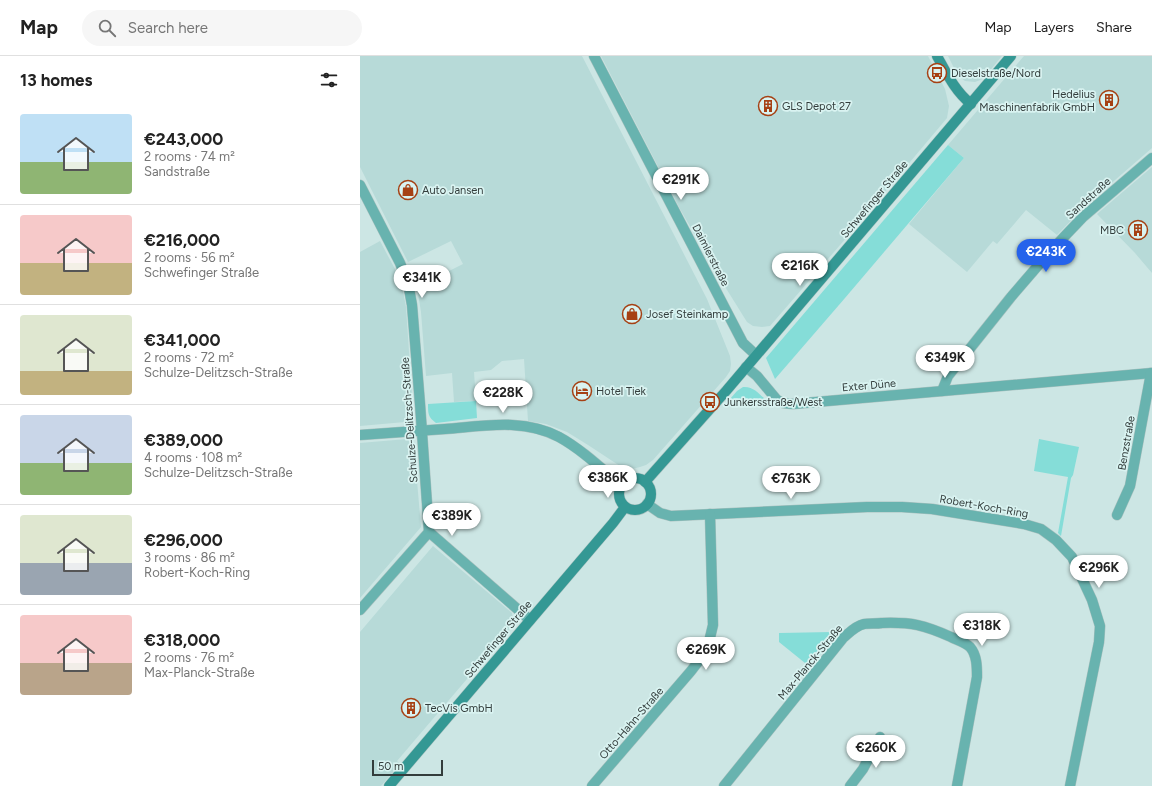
<!DOCTYPE html>
<html lang="en">
<head>
<meta charset="utf-8">
<style>
  :root { --surface:#fff; --page:#f6f6f6; --text:#222; --muted:#767676; --line:#e0e0e0; --accent:#2563eb }
  body { margin:0; font-family:Figtree,sans-serif; background:var(--page); color:var(--text); height:100vh; display:flex; flex-direction:column; font-size:15px; white-space:nowrap }
  * { box-sizing:border-box; margin:0 }
  p { font-size:13px; color:var(--muted) }
  .icon { flex:none; width:22px; height:22px; fill:none; stroke:currentColor; stroke-width:2; stroke-linecap:round; stroke-linejoin:round }
  .map { position:relative; flex:1; overflow:hidden }
  .drawer { display:flex; flex-direction:column; background:var(--surface); width:360px }
  .drawer>* { flex:none }
  .scale { position:absolute; left:12px; bottom:10px; width:71px; box-sizing:border-box; padding-left:4px; border:2px solid #333d3c; border-top:0; font-size:11px; line-height:14px; white-space:nowrap; color:#333d3c; -webkit-text-stroke:3px #d9f3f1; paint-order:stroke }
  .price { position:absolute; translate:-50% -34px; padding:0 9px; border-radius:14px; background:#fff; color:#222; font-size:13px; line-height:26px; filter:drop-shadow(0 1px 2px #0008) }
  .price::after { content:''; position:absolute; left:50%; top:24px; width:12px; height:9px; margin-left:-6px; background:inherit; clip-path:polygon(0 0,100% 0,50% 100%) }
  .price.selected { background:var(--accent); color:#fff }
  ul { padding:0; list-style:none }
  li { display:flex; align-items:center; gap:12px; height:100px; padding:0 20px }
  li+li { border-top:1px solid var(--line) }
  li span { display:grid; place-items:center; flex:none; width:112px; height:80px; border-radius:4px; color:#555 }
  li>.icon { margin-inline-start:auto }
  span .icon { width:48px; height:48px; fill:#fffc; stroke-width:1 }
  li b { font-size:17px }
  h2 { display:flex; justify-content:space-between; align-items:center; height:48px; padding:0 20px; font-size:17px }
  header { display:flex; align-items:center; gap:24px; box-sizing:border-box; height:56px; padding:0 20px; background:var(--surface); border-bottom:1px solid var(--line) }
  header strong { font-size:19px }
  nav { display:flex; gap:22px; margin-inline-start:auto; font-size:14px }
  .search { width:280px; height:36px; background:var(--page); display:flex; align-items:center; gap:10px; box-sizing:border-box; padding:0 14px; border-radius:22px; color:var(--muted); font-size:15px }
  main { display:flex; flex:1; min-height:0 }
  .map>svg:first-child { display:block }
</style>
</head>
<body>
<header>
<strong>Map</strong>
<div class="search"><svg class="icon" aria-label="search" viewBox="0 0 24 24"><circle cx="10" cy="10" r="6"/><path d="M15 15l6 6"/></svg>Search here</div>
<nav><a>Map</a><a>Layers</a><a>Share</a></nav>
</header>
<main>
<section class="drawer">
<h2>13 homes<svg class="icon" aria-label="filters" viewBox="0 0 24 24"><path d="M4 7h16M4 17h16"/><circle cx="9" cy="7" r="2"/><circle cx="15" cy="17" r="2"/></svg></h2>
<ul>
<li><span style="background:linear-gradient(#bfe0f5 60%,#8fb573 0)"><svg class="icon" aria-label="home" viewBox="0 0 24 24"><path d="M3 11l9-7 9 7M6 9v11h12V9"/></svg></span><div><b>€243,000</b><p>2 rooms · 74 m²</p><p>Sandstraße</p></div></li>
<li><span style="background:linear-gradient(#f6c9c9 60%,#c2b280 0)"><svg class="icon" aria-label="home" viewBox="0 0 24 24"><path d="M3 11l9-7 9 7M6 9v11h12V9"/></svg></span><div><b>€216,000</b><p>2 rooms · 56 m²</p><p>Schwefinger Straße</p></div></li>
<li><span style="background:linear-gradient(#dfe7d0 70%,#c2b280 0)"><svg class="icon" aria-label="home" viewBox="0 0 24 24"><path d="M3 11l9-7 9 7M6 9v11h12V9"/></svg></span><div><b>€341,000</b><p>2 rooms · 72 m²</p><p>Schulze-Delitzsch-Straße</p></div></li>
<li><span style="background:linear-gradient(#c9d6e8 60%,#8fb573 0)"><svg class="icon" aria-label="home" viewBox="0 0 24 24"><path d="M3 11l9-7 9 7M6 9v11h12V9"/></svg></span><div><b>€389,000</b><p>4 rooms · 108 m²</p><p>Schulze-Delitzsch-Straße</p></div></li>
<li><span style="background:linear-gradient(#dfe7d0 60%,#9aa5b1 0)"><svg class="icon" aria-label="home" viewBox="0 0 24 24"><path d="M3 11l9-7 9 7M6 9v11h12V9"/></svg></span><div><b>€296,000</b><p>3 rooms · 86 m²</p><p>Robert-Koch-Ring</p></div></li>
<li><span style="background:linear-gradient(#f6c9c9 60%,#b9a48a 0)"><svg class="icon" aria-label="home" viewBox="0 0 24 24"><path d="M3 11l9-7 9 7M6 9v11h12V9"/></svg></span><div><b>€318,000</b><p>2 rooms · 76 m²</p><p>Max-Planck-Straße</p></div></li>
</ul>
</section>
<div class="map">
<svg width="792" height="730" viewBox="0 0 792 730">
  <rect width="100%" height="100%" fill="#cce6e4"/>
  <g fill="#b7dad8">
    <path d="M 0,0 L 222,0 L 347,243 L 370,300 L 371,308 L 370,315 L 366,321 L 293,404 L 286,409 L 280,411 L 272,413 L 260,410 L 228,389 L 207,376 L 186,368 L 168,365 L 164,303 L 142,305 L 131,314 L 114,316 L 116,345 L 94,346 L 92,317 L 66,320 L 61,256 L 57,231 L 103,208 L 91,185 L 48,206 L 0,111 Z"/>
    <path d="M 241,0 L 568,0 L 585,33 L 589,50 L 587,62 L 487,181 L 410,270 L 402,271 L 393,270 L 387,266 L 359,221 L 320,153 Z"/>
    <path d="M 588,0 L 642,0 L 623,23 L 615,26 L 605,25 L 600,21 L 596,16 Z"/>
    <path d="M 664,0 L 792,0 L 792,92 L 725,150 L 697,179 L 666,154 L 637,188 L 633,185 L 607,216 L 549,168 L 604,102 L 588,89 Z"/>
    <path d="M 792,111 L 792,217 L 775,197 L 737,158 Z"/>
    <path d="M 20,185 L 36,215 L 43,235 L 46,251 L 53,355 L 51,361 L 45,366 L 0,370 L 0,196 Z"/>
    <path d="M 47,383 L 54,390 L 61,471 L 0,542 L 0,387 Z"/>
    <path d="M 73,490 L 152,557 L 153,569 L 37,705 L 40,708 L 21,730 L 0,730 L 0,576 Z"/>
  </g>
  <g fill="#85ddd8">
    <path d="M 588,89 L 604,102 L 485,242 L 415,323 L 406,302 Z"/>
    <path d="M 383,331 C 395,330 400,340 409,346 L 363,351 L 377,335 Z"/>
    <path d="M 116,345 L 117,362 L 76,367 C 68,361 68,358 68,348 Z"/>
    <path d="M 679,383 L 719,391 L 713,419 L 711,422 L 701,480 L 698,477 L 708,421 L 674,415 Z"/>
    <path d="M 472,576 L 475,580 L 450,611 L 419,586 L 419,577 Z"/>
  </g>
  <g fill="none" stroke-linecap="round" stroke-linejoin="round">
    <defs>
      <g id="street">
        <path d="M 234,0 L 383,287 L 396,299"/>
        <path d="M 0,129 L 40,207 L 48,227 L 52,249 L 60,348 L 69,476 L 170,564"/>
        <path d="M 386,311 L 397,320 L 417,344 L 423,347 L 433,348 L 792,317"/>
        <path d="M 582,335 L 588,320 L 651,241 L 682,205 L 702,183 L 723,161 L 792,102"/>
        <path d="M 0,379 C 28,377 57,375 85,373 C 123,370 164,362 199,381 C 221,393 242,413 262,430"/>
        <path d="M 287,448 L 300,457 L 311,460 L 507,451 L 542,451 L 572,453 L 664,468 L 681,473 L 696,484 L 712,501 L 732,544 L 740,570 L 739,586 L 710,730"/>
        <path d="M 757,459 L 770,430 L 791,317"/>
        <path d="M 0,554 L 69,476"/>
        <path d="M 232,730 L 331,615 L 341,602 L 348,590 L 353,569 L 350,458"/>
        <path d="M 364,730 L 483,582 C 489,577 495,570 504,568 C 509,567 516,568 522,567 C 552,566 564,569 591,581 C 597,584 605,586 610,591 C 617,599 617,611 617,621 L 597,730"/>
        <path d="M 490,730 L 503,713 L 520,681"/>
      </g>
      <g id="secondary">
        <path d="M 577,0 C 587,18 595,35 611,48"/>
        <circle cx="275" cy="438" r="16"/>
        <path d="M 285,426 L 366,335 L 651,0"/>
        <path d="M 29,730 L 253,467 L 265,451"/>
      </g>
    </defs>
    <use href="#street" stroke="#aac1bf" stroke-width="11"/>
    <use href="#secondary" stroke="#aac1bf" stroke-width="11"/>
    <use href="#street" stroke="#68b3af" stroke-width="10"/>
    <use href="#secondary" stroke="#349894" stroke-width="10"/>
  </g>
  <defs>
    <symbol id="bus-ring" viewBox="-11 -11 22 22"><circle r="9.5" fill="#d9f3f1" stroke="#a64114" stroke-width="1.5"/><path d="M-5-6H5V4H4V6H2V4H-2V6H-4V4H-5ZM-3.5-4V0h7V-4ZM-3.5 1.2v1.5H-2V1.2ZM2 1.2v1.5H3.5V1.2Z" fill="#a64114"/></symbol>
    <symbol id="building-ring" viewBox="-11 -11 22 22"><circle r="9.5" fill="#d9f3f1" stroke="#a64114" stroke-width="1.5"/><path d="M-4-6H4V6H1V3H-1V6H-4ZM-2.5-4.3h1.7v1.8h-1.7ZM.8-4.3h1.7v1.8H.8ZM-2.5-1h1.7V.8h-1.7ZM.8-1h1.7V.8H.8Z" fill="#a64114"/></symbol>
    <symbol id="shop-ring" viewBox="-11 -11 22 22"><circle r="9.5" fill="#d9f3f1" stroke="#a64114" stroke-width="1.5"/><path d="M-5-2.5h2.3a2.7 3.5 0 0 1 5.4 0H5L5.5 6h-11ZM-1.5-2.5h3a1.5 2.3 0 0 0-3 0Z" fill="#a64114"/></symbol>
    <symbol id="hotel-ring" viewBox="-11 -11 22 22"><circle r="9.5" fill="#d9f3f1" stroke="#a64114" stroke-width="1.5"/><path d="M-6-4.5h1.5V1H6V5H4.5V3h-9V5H-6ZM-4 0a1.8 1.8 0 1 1 3.6 0ZM.5 0V-2.5h3Q6-2.5 6 0Z" fill="#a64114"/></symbol>
  </defs>
  <g fill-rule="evenodd">
    <use href="#bus-ring" x="566" y="6" width="22" height="22"/>
    <use href="#building-ring" x="738" y="33" width="22" height="22"/>
    <use href="#building-ring" x="397" y="39" width="22" height="22"/>
    <use href="#shop-ring" x="37" y="123" width="22" height="22"/>
    <use href="#building-ring" x="767" y="163" width="22" height="22"/>
    <use href="#shop-ring" x="261" y="247" width="22" height="22"/>
    <use href="#hotel-ring" x="211" y="324" width="22" height="22"/>
    <use href="#bus-ring" x="339" y="335" width="22" height="22"/>
    <use href="#building-ring" x="40" y="641" width="22" height="22"/>
  </g>
  <g text-anchor="middle" stroke-width="3.5" stroke-linejoin="round" paint-order="stroke">
    <g font-size="11" fill="#333d3c" stroke="#d9f3f1" text-anchor="start">
      <text x="591" y="21">Dieselstraße/Nord</text>
      <text x="735" y="42" text-anchor="end">Hedelius<tspan x="735" dy="13">Maschinenfabrik GmbH</tspan></text>
      <text x="422" y="54">GLS Depot 27</text>
      <text x="62" y="138">Auto Jansen</text>
      <text x="764" y="178" text-anchor="end">MBC</text>
      <text x="286" y="262">Josef Steinkamp</text>
      <text x="236" y="339">Hotel Tiek</text>
      <text x="364" y="350">Junkersstraße/West</text>
      <text x="65" y="656">TecVis GmbH</text>
    </g>
    <g font-size="11" fill="#333d3c" stroke="#d9f3f1">
      <text transform="translate(728 142) rotate(-42)" y="4">Sandstraße</text>
      <text transform="translate(514 143) rotate(-50)" y="4">Schwefinger Straße</text>
      <text transform="translate(351 199) rotate(63)" y="4">Daimlerstraße</text>
      <text transform="translate(509 329) rotate(-5)" y="4">Exter Düne</text>
      <text transform="translate(49 364) rotate(-94)" y="4">Schulze-Delitzsch-Straße</text>
      <text transform="translate(766 387) rotate(-80)" y="4">Benzstraße</text>
      <text transform="translate(624 450) rotate(10)" y="4">Robert-Koch-Ring</text>
      <text transform="translate(138 583) rotate(-50)" y="4">Schwefinger Straße</text>
      <text transform="translate(450 606) rotate(-50)" y="4">Max-Planck-Straße</text>
      <text transform="translate(271 667) rotate(-49)" y="4">Otto-Hahn-Straße</text>
    </g>
  </g>
</svg>
<div class="scale">50 m</div>
<b class="price" style="left:321px;top:145px">€291K</b>
<b class="price selected" style="left:686px;top:217px">€243K</b>
<b class="price" style="left:440px;top:231px">€216K</b>
<b class="price" style="left:62px;top:243px">€341K</b>
<b class="price" style="left:585px;top:323px">€349K</b>
<b class="price" style="left:143px;top:358px">€228K</b>
<b class="price" style="left:248px;top:443px">€386K</b>
<b class="price" style="left:431px;top:444px">€763K</b>
<b class="price" style="left:92px;top:481px">€389K</b>
<b class="price" style="left:739px;top:533px">€296K</b>
<b class="price" style="left:622px;top:591px">€318K</b>
<b class="price" style="left:346px;top:615px">€269K</b>
<b class="price" style="left:516px;top:713px">€260K</b>
</div>
</main>
</body>
</html>
